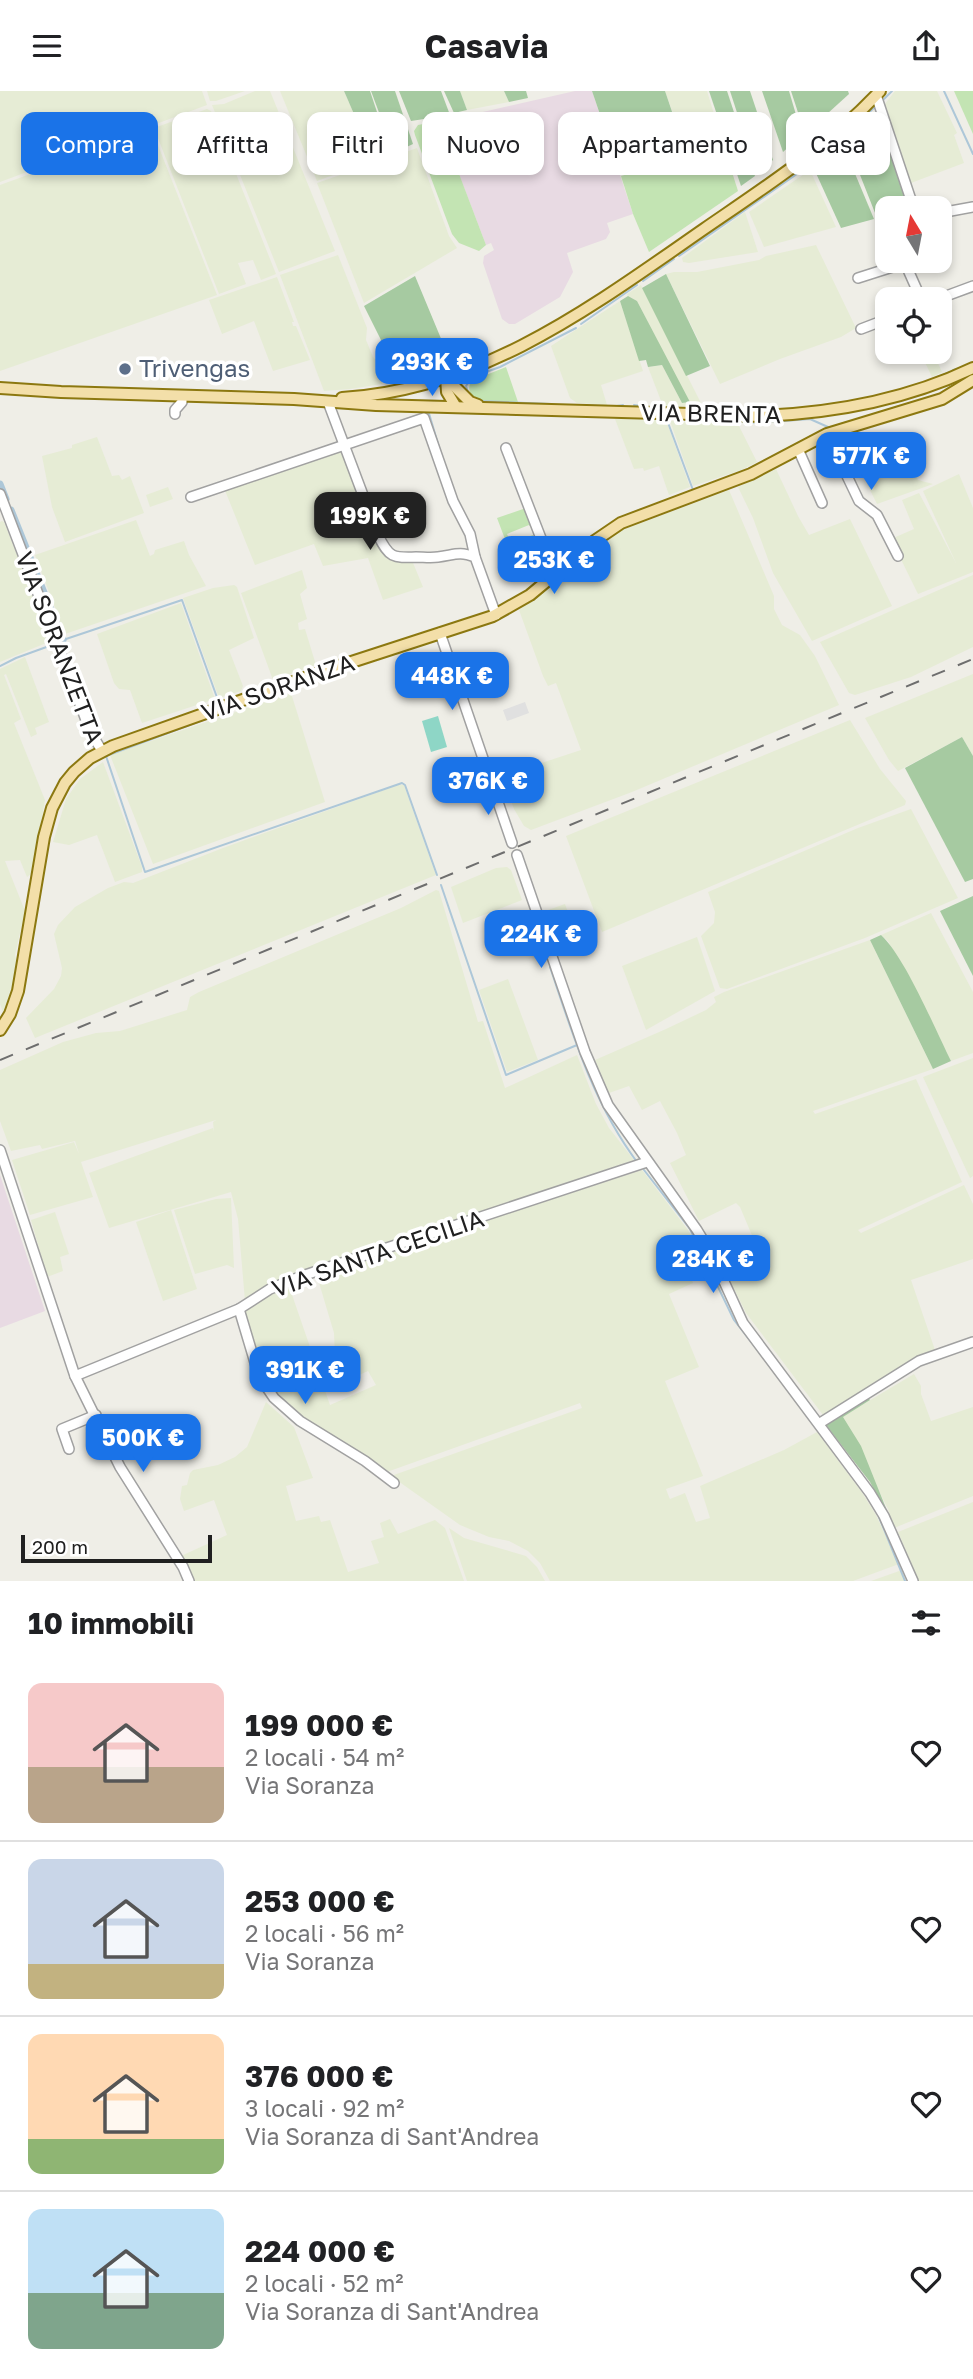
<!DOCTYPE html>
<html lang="it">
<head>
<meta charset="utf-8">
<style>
  :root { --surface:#fff; --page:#f2f2f2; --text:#202124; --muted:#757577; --line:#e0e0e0; --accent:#1a73e8 }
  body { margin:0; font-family:"Golos Text",sans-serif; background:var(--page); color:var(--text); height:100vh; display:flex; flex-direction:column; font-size:26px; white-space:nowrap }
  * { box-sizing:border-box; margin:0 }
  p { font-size:23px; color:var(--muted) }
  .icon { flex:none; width:38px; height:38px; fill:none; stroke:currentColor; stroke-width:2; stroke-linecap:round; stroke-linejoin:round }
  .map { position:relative; height:1490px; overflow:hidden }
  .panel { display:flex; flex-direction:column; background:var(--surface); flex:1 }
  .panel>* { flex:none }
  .banner { position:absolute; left:21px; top:21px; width:931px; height:63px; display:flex; gap:14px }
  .needle { width:46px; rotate:350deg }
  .controls { position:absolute; left:875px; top:105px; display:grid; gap:14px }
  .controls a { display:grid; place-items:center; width:77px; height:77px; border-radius:14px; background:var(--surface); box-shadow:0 4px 10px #0003; font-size:35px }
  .scale { position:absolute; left:21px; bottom:18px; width:191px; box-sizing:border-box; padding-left:7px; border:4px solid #202020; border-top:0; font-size:19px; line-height:24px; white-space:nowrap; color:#202020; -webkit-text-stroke:5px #fff; paint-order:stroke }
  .price { position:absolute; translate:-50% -60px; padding:0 16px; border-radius:14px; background:var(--accent); color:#fff; font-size:23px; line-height:46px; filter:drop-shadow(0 2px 4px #0008) }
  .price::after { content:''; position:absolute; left:50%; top:42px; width:21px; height:16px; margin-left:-10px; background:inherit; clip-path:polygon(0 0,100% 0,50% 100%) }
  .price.current { background:#222; color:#fff }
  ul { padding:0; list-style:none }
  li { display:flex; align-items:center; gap:21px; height:175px; padding:0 28px }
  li+li { border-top:2px solid var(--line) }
  li span { display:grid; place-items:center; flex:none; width:196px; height:140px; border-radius:14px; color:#555 }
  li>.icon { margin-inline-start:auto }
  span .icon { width:84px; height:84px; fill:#fffc; stroke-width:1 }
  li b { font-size:30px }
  h2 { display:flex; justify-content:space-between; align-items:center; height:84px; padding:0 28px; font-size:30px }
  .pill { padding:0 24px; border-radius:14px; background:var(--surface); box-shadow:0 4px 10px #0003; font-size:24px; line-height:63px }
  .pill.current { background:var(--accent); color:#fff }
  header { display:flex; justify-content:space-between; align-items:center; height:91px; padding:0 28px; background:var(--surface); font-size:32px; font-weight:700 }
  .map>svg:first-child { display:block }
</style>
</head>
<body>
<header><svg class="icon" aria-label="menu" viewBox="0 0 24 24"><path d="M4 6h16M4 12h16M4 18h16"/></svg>Casavia<svg class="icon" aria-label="share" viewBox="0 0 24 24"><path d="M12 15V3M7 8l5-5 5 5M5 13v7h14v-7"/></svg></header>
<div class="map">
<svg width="973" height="1490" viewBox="0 0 973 1490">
  <rect width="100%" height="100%" fill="#efeee7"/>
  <g fill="#e8dae3">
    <path d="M 575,0 L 592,0 L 633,123 L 607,132 L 610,141 L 606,148 L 567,162 L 573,181 L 560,206 L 515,233 L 509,233 L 502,228 L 483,172 L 484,165 L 494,159 L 491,152 L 486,154 L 439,31 Z"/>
    <path d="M 0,1084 L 45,1220 L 0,1237 Z"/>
  </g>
  <g fill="#e6ecd5">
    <path d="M 0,0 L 202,0 L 207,14 L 0,91 Z"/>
    <path d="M 207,0 L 245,0 L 216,10 L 210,10 Z"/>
    <path d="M 255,0 L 270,0 L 335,160 L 279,181 L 212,14 L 224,13 Z"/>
    <path d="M 280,0 L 344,0 L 374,69 L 317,90 Z"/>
    <path d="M 460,0 L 504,0 L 509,11 L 467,19 Z"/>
    <path d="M 665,0 L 707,0 L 724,56 L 689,67 Z"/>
    <path d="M 895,0 L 937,0 L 957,42 L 954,44 L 964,72 L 911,92 L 885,13 Z"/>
    <path d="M 207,18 L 211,20 L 276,183 L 261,189 L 253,169 L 238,172 L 246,193 L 219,203 L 154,37 Z"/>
    <path d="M 152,39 L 217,204 L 0,280 L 0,94 Z"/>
    <path d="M 417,57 L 449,145 L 457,157 L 364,212 L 317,92 Z"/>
    <path d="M 810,79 L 836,136 L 764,156 L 749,121 Z"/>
    <path d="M 745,121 L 758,161 L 689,172 L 683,171 L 682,167 Z"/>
    <path d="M 816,154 L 856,237 L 841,246 L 780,268 L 720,293 L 666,183 L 674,181 L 697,181 L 759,169 L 766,165 Z"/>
    <path d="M 338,164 L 367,237 L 366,249 L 373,266 L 375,268 L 399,260 L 409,288 L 387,293 L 386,290 L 382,291 L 382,293 L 350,298 L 324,300 L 280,184 Z"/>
    <path d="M 277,186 L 294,231 L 292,231 L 293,235 L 296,235 L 310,269 L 273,280 L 254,230 L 222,243 L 209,209 Z"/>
    <path d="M 641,194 L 643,198 L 703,316 L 663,315 L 648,276 L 662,274 L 682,312 L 689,311 L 637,210 L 628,205 L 627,203 Z"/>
    <path d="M 620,210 L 643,280 L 601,294 L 607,314 L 577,312 L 570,307 L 551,255 Z"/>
    <path d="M 920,261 L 933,261 L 942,281 L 932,286 Z"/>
    <path d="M 615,328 L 666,329 L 690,396 L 669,404 L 659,375 L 644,380 L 643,377 L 634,378 Z"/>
    <path d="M 670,330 L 738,333 L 757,371 L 741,379 L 693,395 Z"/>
    <path d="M 97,346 L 112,385 L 119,384 L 122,389 L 130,385 L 144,422 L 65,451 L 52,416 L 42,365 L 72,357 L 72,354 Z"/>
    <path d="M 341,356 L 382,458 L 411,467 L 423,496 L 383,509 L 368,467 L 323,475 L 314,453 L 255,474 L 224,397 Z"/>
    <path d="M 912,375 L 918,389 L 933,393 L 877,413 L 865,389 L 894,376 L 897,377 L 904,383 Z"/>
    <path d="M 776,378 L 798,425 L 809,444 L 850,428 L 892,515 L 812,550 L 773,482 L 753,427 L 738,396 Z"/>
    <path d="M 959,383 L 973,417 L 973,481 L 918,503 L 891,448 L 914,438 L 902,409 L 919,402 L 956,472 L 923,400 Z"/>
    <path d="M 168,396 L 173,408 L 150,416 L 146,404 Z"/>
    <path d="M 729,399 L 774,505 L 774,518 L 782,534 L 800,544 L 815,565 L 839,614 L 632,701 L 531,739 L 524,735 L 514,718 L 502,685 L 581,659 L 556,592 L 548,595 L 543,585 L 519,519 L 620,440 Z"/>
    <path d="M 136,429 L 150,465 L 154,463 L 155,459 L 184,450 L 189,464 L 206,495 L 65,543 L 35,464 Z"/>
    <path d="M 2,430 L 4,431 L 51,550 L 0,571 L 0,431 Z"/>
    <path d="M 302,479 L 307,497 L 300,503 L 307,528 L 298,532 L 299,539 L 305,538 L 316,574 L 273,589 L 241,502 Z"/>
    <path d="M 973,484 L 973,556 L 911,586 L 855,604 L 849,602 L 820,551 Z"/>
    <path d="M 234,494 L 237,496 L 254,547 L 229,559 L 243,595 L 241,600 L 219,607 L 183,507 L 213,497 Z"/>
    <path d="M 181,512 L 215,608 L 142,632 L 130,599 L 119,598 L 114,592 L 97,543 Z"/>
    <path d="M 25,566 L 49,631 L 35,637 L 37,643 L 31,646 L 6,583 L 4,584 L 21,628 L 14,632 L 45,709 L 32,782 L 27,786 L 20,769 L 5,770 L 25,820 L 15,864 L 17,872 L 14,889 L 4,924 L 0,913 L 0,578 Z"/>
    <path d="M 973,583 L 973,665 L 962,646 L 898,680 L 889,669 L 865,627 Z"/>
    <path d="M 291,602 L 325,711 L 153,773 L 110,664 Z"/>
    <path d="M 850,629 L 880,678 L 906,710 L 905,714 L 602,841 L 566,745 Z"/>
    <path d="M 103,671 L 142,776 L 142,781 L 115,791 L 97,744 L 69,754 L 53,751 L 66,708 L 80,688 Z"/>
    <path d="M 398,694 L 404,694 L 405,697 L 436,784 L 35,947 L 26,927 L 54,898 L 61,885 L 62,877 L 54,843 L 58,834 L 75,816 L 108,797 L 124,791 L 133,792 L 223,757 Z"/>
    <path d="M 911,718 L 958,807 L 865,847 L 727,898 L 720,897 L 701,845 L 714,832 L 715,821 L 708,801 L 858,737 Z"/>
    <path d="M 507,776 L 511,779 L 522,809 L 463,832 L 451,796 L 496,777 Z"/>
    <path d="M 436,799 L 439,800 L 478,931 L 483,930 L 505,997 L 577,964 L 596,1013 L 609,1037 L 634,1069 L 283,1187 L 245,1210 L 238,1128 L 231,1101 L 109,1137 L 89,1082 L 213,1037 L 214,1041 L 213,1031 L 216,1029 L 81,1071 L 93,1106 L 30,1124 L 12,1069 L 74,1051 L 79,1063 L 75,1050 L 42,1058 L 40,1054 L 11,1060 L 0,1030 L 0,979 L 63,951 L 96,942 L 120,940 L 187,919 L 190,906 L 199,901 L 401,817 Z"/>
    <path d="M 565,813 L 577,846 L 560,852 L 548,819 Z"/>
    <path d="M 931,822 L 973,901 L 973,962 L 951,970 L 907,884 L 888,850 L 881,844 Z"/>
    <path d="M 697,846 L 715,900 L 646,939 L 622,875 Z"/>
    <path d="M 870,849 L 933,978 L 813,1020 L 815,1023 L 916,988 L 962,1091 L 858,1139 L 861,1142 L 964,1094 L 973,1113 L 973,1168 L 911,1189 L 935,1259 L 910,1271 L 823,1324 L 746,1222 L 717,1163 L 747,1151 L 752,1164 L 759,1161 L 740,1116 L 736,1112 L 699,1130 L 670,1072 L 686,1064 L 677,1042 L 660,1010 L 642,1019 L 629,995 L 609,1002 L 595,969 L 666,938 L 706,919 L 716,911 L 714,906 L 724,901 Z"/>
    <path d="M 508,888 L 538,969 L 507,981 L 479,899 Z"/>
    <path d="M 973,967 L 973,1085 L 970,1087 L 923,986 Z"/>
    <path d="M 642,1079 L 688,1139 L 711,1176 L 690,1184 L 693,1192 L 669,1203 L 699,1276 L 665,1290 L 703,1385 L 666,1398 L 669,1406 L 670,1408 L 685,1402 L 696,1431 L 710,1427 L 700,1395 L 784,1359 L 817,1341 L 863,1403 L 876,1424 L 899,1473 L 853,1490 L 550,1490 L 540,1472 L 528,1460 L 509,1450 L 489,1446 L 460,1434 L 391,1385 L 582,1317 L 580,1312 L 384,1382 L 368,1367 L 304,1327 L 268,1292 L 245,1221 L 261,1208 L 289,1195 L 330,1314 L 376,1294 L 368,1280 L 348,1289 L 339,1282 L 335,1266 L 334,1242 L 317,1185 Z"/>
    <path d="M 231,1107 L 234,1177 L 227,1174 L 195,1183 L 174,1119 L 216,1108 Z"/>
    <path d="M 171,1119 L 197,1198 L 163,1210 L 136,1131 Z"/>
    <path d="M 55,1121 L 69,1163 L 60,1166 L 63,1180 L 47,1186 L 31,1129 Z"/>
    <path d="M 914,1283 L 921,1295 L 921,1303 L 931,1330 L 973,1316 L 973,1405 L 894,1437 L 888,1418 L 842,1326 Z"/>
    <path d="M 266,1311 L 294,1336 L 313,1387 L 286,1395 L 296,1430 L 319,1425 L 321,1431 L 330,1429 L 348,1481 L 379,1472 L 371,1450 L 384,1446 L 380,1432 L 390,1428 L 398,1443 L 435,1429 L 445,1437 L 464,1490 L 193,1490 L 181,1465 L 227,1444 L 214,1409 L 184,1420 L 180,1408 L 182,1395 L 187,1394 L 190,1382 L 193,1379 L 218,1374 L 235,1366 L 247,1356 Z"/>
    <path d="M 973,1411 L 973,1490 L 919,1490 L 898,1441 Z"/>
    <path d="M 449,1437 L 464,1447 L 526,1465 L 537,1476 L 545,1490 L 467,1490 Z"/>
    <path d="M 902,1479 L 906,1490 L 871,1490 Z"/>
  </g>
  <g fill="#c3e4b3">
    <path d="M 954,0 L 973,0 L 973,43 Z"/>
    <path d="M 439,30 L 486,154 L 479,160 L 459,152 L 452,143 L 415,44 L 414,40 L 418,34 Z"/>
    <path d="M 724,56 L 738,100 L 649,161 L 633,123 L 621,85 Z"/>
    <path d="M 506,276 L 518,311 C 503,311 460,315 471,290 Z"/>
    <path d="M 526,417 L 534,437 L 532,438 L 529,434 L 507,443 L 511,452 L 533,444 L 534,446 L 508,456 L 497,427 Z"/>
  </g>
  <g fill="#a6caa1">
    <path d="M 344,0 L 370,0 L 391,63 L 374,69 Z"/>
    <path d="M 371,0 L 395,0 L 413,53 L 394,62 Z"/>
    <path d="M 399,0 L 441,0 L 450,24 L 411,30 Z"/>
    <path d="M 444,0 L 460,0 L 467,19 L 454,22 Z"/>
    <path d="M 504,0 L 526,0 L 528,7 L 509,11 Z"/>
    <path d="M 592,0 L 665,0 L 686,62 L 683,65 L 620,82 Z"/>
    <path d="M 709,0 L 727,0 L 755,85 L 741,95 Z"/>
    <path d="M 730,0 L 750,0 L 773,69 L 760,80 L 755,77 Z"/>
    <path d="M 762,0 L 789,0 L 802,44 L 783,61 Z"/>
    <path d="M 791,0 L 848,0 L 849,3 L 805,43 Z"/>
    <path d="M 878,25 L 911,117 L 887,117 L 887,126 L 877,127 L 849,56 L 848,50 Z"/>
    <path d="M 843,54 L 874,128 L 841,137 L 815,80 Z"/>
    <path d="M 666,183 L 710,275 L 686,285 L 642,197 Z"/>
    <path d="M 415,185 L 452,274 L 421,282 L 405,250 L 403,249 L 384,255 L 364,215 Z"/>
    <path d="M 628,205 L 637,210 L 690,311 L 682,312 L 662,274 L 648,276 L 646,269 L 639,270 L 620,210 Z"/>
    <path d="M 962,646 L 973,665 L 973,788 L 965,791 L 905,677 Z"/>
    <path d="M 973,805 L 973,885 L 940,820 Z"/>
    <path d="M 881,844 C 905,866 935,938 951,970 L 933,978 L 870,849 Z"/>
    <path d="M 867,1305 L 870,1309 L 843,1326 L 861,1355 L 894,1437 L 870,1391 L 826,1334 L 830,1328 Z"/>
  </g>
  <path fill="#8ed6c6" d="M 438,625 L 447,656 L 431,661 L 422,630 Z"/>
  <path fill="#e0e0e0" d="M 525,611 L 529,622 L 507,630 L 503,619 Z"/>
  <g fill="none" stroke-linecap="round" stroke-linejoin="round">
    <g stroke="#adc7d8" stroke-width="2">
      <path d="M 944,0 L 973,63"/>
      <path d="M 883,9 L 892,0"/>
      <path d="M 811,73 L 875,16"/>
      <path d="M 679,165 L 807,76"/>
      <path d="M 643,190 L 674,168"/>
      <path d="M 581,233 L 637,194"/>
      <path d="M 953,279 L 960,277"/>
      <path d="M 933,288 L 950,281"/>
      <path d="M 469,304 L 466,295 L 472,286 L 500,276 L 576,237"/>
      <path d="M 480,310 L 551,313"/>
      <path d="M 567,314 L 606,315"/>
      <path d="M 634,314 L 653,317"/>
      <path d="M 617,315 L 623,314"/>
      <path d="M 428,319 L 441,363"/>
      <path d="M 727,319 L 742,319"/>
      <path d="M 616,326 L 676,328"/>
      <path d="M 692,328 L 761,332"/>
      <path d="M 667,329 L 693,399"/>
      <path d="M 771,331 L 810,328 L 828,336"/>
      <path d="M 829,337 L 847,331"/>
      <path d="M 776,364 L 821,340"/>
      <path d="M 654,414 L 704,395"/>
      <path d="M 627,424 L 642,418"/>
      <path d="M 597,442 L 619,428"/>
      <path d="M 63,549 L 182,509 L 219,612"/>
      <path d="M 0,575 L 16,567 L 52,554"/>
      <path d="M 222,622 L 106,665 L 145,781 L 402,692 L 405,694 L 437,784"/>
      <path d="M 441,794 L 506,984 L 577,954"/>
      <path d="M 550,876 C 573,944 593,1012 637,1071"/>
      <path d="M 644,1079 L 690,1138 L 734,1229 L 774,1280"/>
      <path d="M 879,1426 L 905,1490"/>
    </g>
    <g stroke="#adc7d8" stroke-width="7">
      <path d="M 0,393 L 6,408"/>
      <path d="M 11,419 L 63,549"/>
    </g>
    <defs>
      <g id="minor">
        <path d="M 876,4 L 910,106 L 916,117"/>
        <path d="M 940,122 L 973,116"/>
        <path d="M 858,187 L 905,172 L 921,208"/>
        <path d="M 938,208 L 973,195"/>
        <path d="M 861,238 L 887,228"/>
        <path d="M 328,311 L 378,444 C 389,467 393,467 416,466 C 423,466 431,467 438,466 C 455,464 458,460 475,466 L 496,524"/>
        <path d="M 175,323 L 175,319 L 182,311 L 182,305"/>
        <path d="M 827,343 L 859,410 L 877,424 L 898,465"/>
        <path d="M 506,357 L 549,468 L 559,480"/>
        <path d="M 798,358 L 822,412"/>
        <path d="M 0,403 L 83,621 L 90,640 L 102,660"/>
        <path d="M 191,406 L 424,327 L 453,410 L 470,443 L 475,466"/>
        <path d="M 440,542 L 512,752"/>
        <path d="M 517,764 L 585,961 L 608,1014 L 697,1139 L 711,1162 L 743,1232 L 870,1402 L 884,1425 L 913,1490"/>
        <path d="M 0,1059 L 75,1285 L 120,1376 L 183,1476 L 189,1490"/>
        <path d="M 239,1218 L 259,1285 L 274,1307 L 300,1330 L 365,1370 L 394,1392"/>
        <path d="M 75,1285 L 239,1218 L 270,1198 L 302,1185 L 647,1071"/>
        <path d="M 820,1332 L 919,1270 L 973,1251"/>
        <path d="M 69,1358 L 62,1338 L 96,1324"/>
      </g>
      <g id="major">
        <path d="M 446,287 L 470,311 L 478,314"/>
        <path d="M 446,287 L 447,301 L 456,316"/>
        <path d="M 0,297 L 61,301 L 294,308 L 376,314 L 761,325 C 835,322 906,309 973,277"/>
        <path d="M 342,307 C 482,299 593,215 704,138 C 765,96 829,55 880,0"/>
        <path d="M 0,939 L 10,923 L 18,900 L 44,746 L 52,717 L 65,692 L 74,681 L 90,667 L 113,655 L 333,577 L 493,525 L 530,504 L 596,449 L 621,432 L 751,383 L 827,343 L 942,308 L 973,289"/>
      </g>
    </defs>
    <use href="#minor" stroke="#a1a1a1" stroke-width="12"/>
    <use href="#major" stroke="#8c7810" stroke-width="14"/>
    <use href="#minor" stroke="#fff" stroke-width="9"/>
    <use href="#major" stroke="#f3dfa9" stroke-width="10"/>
    <path stroke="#6e6e6e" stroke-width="2" stroke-dasharray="14 14" stroke-linecap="butt" d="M 0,969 L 973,568"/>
  </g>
  <circle fill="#5c6f8a" stroke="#fff" stroke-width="2.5" cx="125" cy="278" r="7"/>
  <g text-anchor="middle" stroke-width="7" stroke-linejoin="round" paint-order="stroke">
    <g font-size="24" fill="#4e5e75" stroke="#fff" text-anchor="start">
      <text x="139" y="286">Trivengas</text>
    </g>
    <g font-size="24" fill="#202020" stroke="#fff">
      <text transform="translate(711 323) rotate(1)" y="8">VIA BRENTA</text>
      <text transform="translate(59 557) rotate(69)" y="8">VIA SORANZETTA</text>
      <text transform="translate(278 597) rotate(-19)" y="8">VIA SORANZA</text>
      <text transform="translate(378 1163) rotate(-19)" y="8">VIA SANTA CECILIA</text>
    </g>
  </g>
</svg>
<div class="controls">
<a><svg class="needle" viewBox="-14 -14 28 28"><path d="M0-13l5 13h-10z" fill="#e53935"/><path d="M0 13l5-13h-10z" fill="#757577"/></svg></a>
<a><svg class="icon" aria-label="locate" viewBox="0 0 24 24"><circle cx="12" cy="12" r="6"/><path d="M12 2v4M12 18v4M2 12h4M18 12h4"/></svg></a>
</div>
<div class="scale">200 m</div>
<b class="price" style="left:432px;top:307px">293K €</b>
<b class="price" style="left:871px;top:401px">577K €</b>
<b class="price current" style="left:370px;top:461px">199K €</b>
<b class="price" style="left:554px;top:505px">253K €</b>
<b class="price" style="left:452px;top:621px">448K €</b>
<b class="price" style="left:488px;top:726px">376K €</b>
<b class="price" style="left:541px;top:879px">224K €</b>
<b class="price" style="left:713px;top:1204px">284K €</b>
<b class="price" style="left:305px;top:1315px">391K €</b>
<b class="price" style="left:143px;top:1383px">500K €</b>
<div class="banner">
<a class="pill current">Compra</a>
<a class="pill">Affitta</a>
<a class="pill">Filtri</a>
<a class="pill">Nuovo</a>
<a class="pill">Appartamento</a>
<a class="pill">Casa</a>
</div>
</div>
<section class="panel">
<h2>10 immobili<svg class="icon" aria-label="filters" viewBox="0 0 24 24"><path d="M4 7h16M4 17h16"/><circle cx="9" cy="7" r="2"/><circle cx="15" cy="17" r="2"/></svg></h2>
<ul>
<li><span style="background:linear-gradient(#f6c9c9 60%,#b9a48a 0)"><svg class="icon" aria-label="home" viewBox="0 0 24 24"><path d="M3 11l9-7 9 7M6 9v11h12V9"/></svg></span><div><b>199 000 €</b><p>2 locali · 54 m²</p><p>Via Soranza</p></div><svg class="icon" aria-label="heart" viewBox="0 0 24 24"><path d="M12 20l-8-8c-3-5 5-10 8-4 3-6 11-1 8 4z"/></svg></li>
<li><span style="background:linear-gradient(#c9d6e8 75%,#c2b280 0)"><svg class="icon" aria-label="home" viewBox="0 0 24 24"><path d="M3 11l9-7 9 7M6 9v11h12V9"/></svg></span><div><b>253 000 €</b><p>2 locali · 56 m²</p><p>Via Soranza</p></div><svg class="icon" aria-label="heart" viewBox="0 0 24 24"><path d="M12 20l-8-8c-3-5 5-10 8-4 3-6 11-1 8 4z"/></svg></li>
<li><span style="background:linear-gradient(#ffd9b3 75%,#8fb573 0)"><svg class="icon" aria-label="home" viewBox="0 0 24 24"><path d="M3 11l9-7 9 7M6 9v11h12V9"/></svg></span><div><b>376 000 €</b><p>3 locali · 92 m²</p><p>Via Soranza di Sant'Andrea</p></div><svg class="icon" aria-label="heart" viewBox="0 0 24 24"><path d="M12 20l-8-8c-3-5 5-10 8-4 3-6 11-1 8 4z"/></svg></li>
<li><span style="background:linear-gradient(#bfe0f5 60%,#7fa58c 0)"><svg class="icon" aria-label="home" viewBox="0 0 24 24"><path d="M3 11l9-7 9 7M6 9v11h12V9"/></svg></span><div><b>224 000 €</b><p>2 locali · 52 m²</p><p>Via Soranza di Sant'Andrea</p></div><svg class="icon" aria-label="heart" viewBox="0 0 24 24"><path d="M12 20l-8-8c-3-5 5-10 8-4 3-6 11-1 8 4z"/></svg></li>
</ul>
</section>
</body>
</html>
